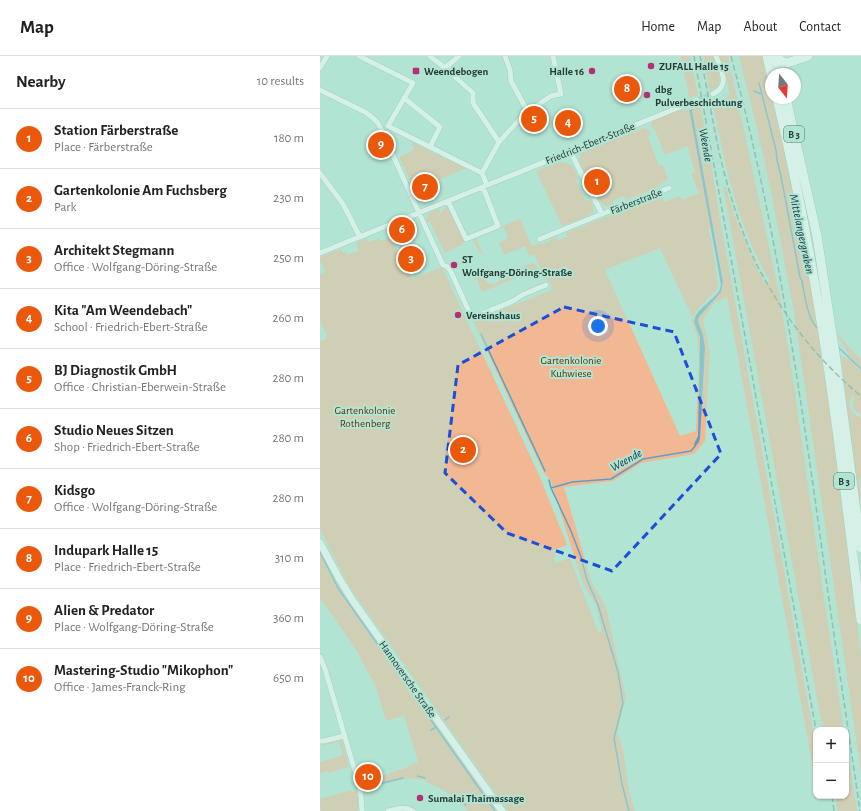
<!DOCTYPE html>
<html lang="en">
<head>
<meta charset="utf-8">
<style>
  body { margin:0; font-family:"Alegreya Sans",sans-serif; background:#f6f6f6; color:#222 }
  .controls { position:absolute; right:12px; bottom:12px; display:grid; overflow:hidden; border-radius:8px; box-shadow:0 1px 3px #0004 }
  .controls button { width:36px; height:36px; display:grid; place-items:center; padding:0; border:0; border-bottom:1px solid #e0e0e0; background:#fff; color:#222; font:20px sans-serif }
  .compass { position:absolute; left:445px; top:12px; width:36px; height:36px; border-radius:50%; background:#fff; box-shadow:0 1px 3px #0004; rotate:163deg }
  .you { position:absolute; left:278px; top:270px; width:14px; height:14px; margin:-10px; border:3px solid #fff; border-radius:50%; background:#1a73e8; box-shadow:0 0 0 6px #1a73e833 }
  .badge { display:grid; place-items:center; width:26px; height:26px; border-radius:50%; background:#ea580c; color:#fff; font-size:13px; font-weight:700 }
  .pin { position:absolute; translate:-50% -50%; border:2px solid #fff; box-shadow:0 1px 4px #0006 }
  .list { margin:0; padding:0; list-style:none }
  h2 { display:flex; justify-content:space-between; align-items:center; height:52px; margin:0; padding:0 16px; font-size:17px }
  h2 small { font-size:13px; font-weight:400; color:#767676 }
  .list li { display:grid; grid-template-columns:26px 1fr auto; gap:12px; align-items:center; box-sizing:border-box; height:60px; padding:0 16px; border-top:1px solid #e0e0e0 }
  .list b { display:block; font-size:15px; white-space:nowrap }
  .list p { margin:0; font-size:13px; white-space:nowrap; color:#767676 }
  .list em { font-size:13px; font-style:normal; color:#767676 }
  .map { position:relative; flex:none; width:541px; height:755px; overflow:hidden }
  header { display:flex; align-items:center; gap:24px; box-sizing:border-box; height:56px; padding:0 20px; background:#fff; border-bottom:1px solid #e0e0e0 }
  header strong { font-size:19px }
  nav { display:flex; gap:22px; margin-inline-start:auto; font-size:14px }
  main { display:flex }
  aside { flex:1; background:#fff }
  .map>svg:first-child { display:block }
  .green { fill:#f2b793; fill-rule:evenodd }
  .water { fill:#5ca1c4 }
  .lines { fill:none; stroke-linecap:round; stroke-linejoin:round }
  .stream { stroke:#5ca1c4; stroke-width:1.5 }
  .street-tunnel { stroke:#96c2b3; stroke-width:5; stroke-dasharray:5 2.5; stroke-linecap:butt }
  .street-casing { stroke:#89baaa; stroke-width:6 }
  .secondary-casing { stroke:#89baaa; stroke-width:8 }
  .highway-casing { stroke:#89baaa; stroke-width:10 }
  .street { stroke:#fff; stroke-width:5 }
  .secondary { stroke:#fff; stroke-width:7 }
  .highway { stroke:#fff; stroke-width:9 }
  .rail { stroke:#6f9487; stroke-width:1.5; stroke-dasharray:6 3; stroke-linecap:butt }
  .marked { fill:none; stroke:#1d4ed8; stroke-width:3; stroke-dasharray:8 5; stroke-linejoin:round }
  .poi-dot { fill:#b32f76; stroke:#b2e4d3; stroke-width:1.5 }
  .labels { text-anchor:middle; stroke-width:4; stroke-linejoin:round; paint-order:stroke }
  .shield { fill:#b2e4d3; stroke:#516e64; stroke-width:1 }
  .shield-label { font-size:10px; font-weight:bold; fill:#273c35 }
  .poi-label { font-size:11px; font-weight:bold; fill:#273c35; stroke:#b2e4d3; text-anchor:start }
  .street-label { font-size:11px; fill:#273c35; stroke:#b2e4d3 }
  .park-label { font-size:11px; fill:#663003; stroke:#b2e4d3 }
  .water-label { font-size:12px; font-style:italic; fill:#153545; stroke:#b2e4d3 }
</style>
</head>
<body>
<header>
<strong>Map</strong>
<nav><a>Home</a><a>Map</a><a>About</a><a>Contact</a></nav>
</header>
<main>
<aside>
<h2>Nearby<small>10 results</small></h2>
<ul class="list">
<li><span class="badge">1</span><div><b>Station Färberstraße</b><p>Place · Färberstraße</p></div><em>180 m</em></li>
<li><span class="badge">2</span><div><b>Gartenkolonie Am Fuchsberg</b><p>Park</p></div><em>230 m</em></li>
<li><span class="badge">3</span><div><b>Architekt Stegmann</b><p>Office · Wolfgang-Döring-Straße</p></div><em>250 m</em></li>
<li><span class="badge">4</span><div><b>Kita &quot;Am Weendebach&quot;</b><p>School · Friedrich-Ebert-Straße</p></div><em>260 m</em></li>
<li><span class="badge">5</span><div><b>BJ Diagnostik GmbH</b><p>Office · Christian-Eberwein-Straße</p></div><em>280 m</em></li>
<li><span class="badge">6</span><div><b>Studio Neues Sitzen</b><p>Shop · Friedrich-Ebert-Straße</p></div><em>280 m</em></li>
<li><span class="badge">7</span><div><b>Kidsgo</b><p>Office · Wolfgang-Döring-Straße</p></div><em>280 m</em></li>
<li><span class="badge">8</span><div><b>Indupark Halle 15</b><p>Place · Friedrich-Ebert-Straße</p></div><em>310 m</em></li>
<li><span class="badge">9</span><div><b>Alien &amp; Predator</b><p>Place · Wolfgang-Döring-Straße</p></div><em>360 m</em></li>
<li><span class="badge">10</span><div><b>Mastering-Studio &quot;Mikophon&quot;</b><p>Office · James-Franck-Ring</p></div><em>650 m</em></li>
</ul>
</aside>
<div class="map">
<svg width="541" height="755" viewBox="0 0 541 755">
  <rect width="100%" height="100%" fill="#b2e4d3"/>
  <path class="green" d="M361 0H370L378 39 369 42Z
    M383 0H393L400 17 399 18C401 26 398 32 390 36Z
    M398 0H408L411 14 459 237 470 302 503 535 524 674H503C469 493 437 312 403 131H406C415 165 430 197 445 228L450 225C417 169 404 106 392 43L397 41 401 45 402 48 404 49 406 42 410 38 406 21Z
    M419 0H443L451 33V42H453L477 153 496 255 504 310 541 598V717L474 256 451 136 437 72Z
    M380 47 396 136 398 152 496 691V729L407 241 395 246 383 263 390 296 385 385 374 398 321 407 293 425 244 431 271 525 286 551 306 642 297 677 303 692 309 736 315 755H188L33 536 25 523 0 473V285L6 283V281L7 280 0 265V219L5 216 0 204V201L21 193 23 196 26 195 27 199 39 194 36 187 47 182 49 186 60 182 61 185 70 182 67 174H68L78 196H79L92 223 122 211 220 421 247 489 234 494 236 501 233 502 235 507 250 502 278 576 282 575 276 549 263 528 230 423 224 417 153 265 232 234 229 225 227 226 214 198 209 200 205 190 184 199 179 187 188 182 184 171 156 182 163 198 162 199 161 196H159L152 182 200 163 212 190 221 187 222 188 230 185V183L236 181 238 184 247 181 246 177 340 139 344 146 360 140 362 144 379 137 371 118 375 116C372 108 370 99 367 90L345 99 334 72H332L331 70 333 64 359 54H369L374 53V51ZM394 171 403 226C403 231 402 235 399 238L397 237 371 264 377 280 379 304 376 375 360 380 285 214 340 192 372 261 387 243 397 234 398 227 391 181 388 172Z
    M323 72 329 74 331 78 328 81 339 110 343 108 348 123 336 132 306 144 304 140 293 145 294 149C288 151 284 151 280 145L269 124 272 122 269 115 265 117C260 109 258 107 261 97Z
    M93 86 117 99 118 97 123 100 122 102 126 104 127 102 147 112 109 128 110 130 101 134 97 139 79 101 94 94 92 89Z
    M238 106C251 105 254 112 259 122L256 125 266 145 270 143C272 147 275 152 273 156 270 160 248 168 242 170L216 115Z
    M129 149 145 183 142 189 125 197 110 166 108 167 106 164 109 157 119 153 120 157 123 156 122 154 125 153V151Z
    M212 207 216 209 218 213 162 236 153 214 165 210 168 211V212C164 216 163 223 168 227L175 228 179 226 181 219 209 208Z
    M517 277 541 304V312L527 297 525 291 519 283Z
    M521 299 530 304 541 315V359C533 354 530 352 535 342L533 340H532C526 352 531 356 541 362V421H540L541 464 525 339Z
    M0 494 16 526 31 550 177 755H148L139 746 123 734 103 724 88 722 46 732 45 728 62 723V720L88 711 90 709 98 706 84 660 66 665 56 631 44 609 37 595 0 542Z
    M19 683 22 684 29 711 8 717 7 715 3 717H0V706L23 699 19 686 2 690V688Z
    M526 684 537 755H518L515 740H526Z
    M31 734 32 736 36 734 38 742V755H2L0 753V743Z"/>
  <path class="water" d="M374 53 372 55 403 226 401 236 379 261 378 265 383 279 385 292 380 382 379 386 375 391 374 388 378 380 380 281C378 276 373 268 375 262 376 255 392 244 397 238 399 236 400 232 401 229L370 57 369 54Z"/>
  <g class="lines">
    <path class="stream" d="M439 27 456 94 457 104 461 120 480 221 482 225C485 240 487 262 498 273
      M434 35 441 38
      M161 278 225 415
      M517 290 541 313
      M229 424 231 432
      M0 496 18 532 25 542 175 755
      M125 664 129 661
      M111 674 116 671
      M98 720 105 722
      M47 731 83 722
      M133 738 146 749
      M309 755 302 728 294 682 303 647 298 616 278 549 267 524 261 501 251 475 231 432 252 426 291 423 323 403 371 395 375 390"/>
    <path class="street-tunnel" d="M377 44 393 38"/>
    <defs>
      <path id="street" d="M39 0 93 27 68 70
        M110 0 125 12 153 37V47L179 86
        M185 0 190 14 191 25 208 56
        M0 12 7 0
        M125 12 139 0
        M0 34 45 56 53 62 58 67 62 75 99 157 123 209 128 211 131 216 152 262 193 245 202 239 226 229
        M393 38C411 30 401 14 396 0
        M84 42 120 71 110 91
        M68 70 162 117 167 129
        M250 95 282 158 349 132
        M0 117 23 148 40 181
        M162 117 179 86 200 63 213 52 231 40 241 38 233 0
        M128 145 146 183 178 170 163 131
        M220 183 282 158
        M0 197 377 44
        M0 601 5 613 39 729 41 740 42 755
        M0 685H4L24 680
        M68 755C77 753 85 750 93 755"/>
      <path id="secondary" d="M0 487 20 524 33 545 182 755"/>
      <path id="highway" d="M447 0 451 18
        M456 0 461 18
        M456 1 463 6 467 7 488 0
        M457 42C474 114 488 186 500 259 517 360 528 462 541 564
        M466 42 497 180 515 298 541 492"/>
    </defs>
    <use href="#street" class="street-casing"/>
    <use href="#secondary" class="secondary-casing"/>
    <use href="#highway" class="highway-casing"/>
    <use href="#street" class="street"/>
    <use href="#secondary" class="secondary"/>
    <use href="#highway" class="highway"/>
    <path class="rail" d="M374 0 412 208 496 674
      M380 0C389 38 394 78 404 116 412 146 422 177 435 205 461 257 496 303 541 340
      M411 0C457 171 482 347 506 523 517 600 529 678 540 755
      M512 740 514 755"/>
  </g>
  <path d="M0 0H541V755H0ZM244 251 354 276 401 398 292 515 187 477 125 417 138 309Z" fill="#b2e4d3" fill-opacity=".55" fill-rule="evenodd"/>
  <path class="marked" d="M244 251 354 276 401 398 292 515 187 477 125 417 138 309Z"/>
  <g class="poi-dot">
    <circle cx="331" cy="10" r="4"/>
    <rect x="92" y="11" width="8" height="8" rx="2"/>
    <circle cx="272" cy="15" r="4"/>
    <circle cx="327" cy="39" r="4"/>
    <circle cx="134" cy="209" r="4"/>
    <circle cx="138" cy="259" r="4"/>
    <circle cx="100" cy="742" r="4"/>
  </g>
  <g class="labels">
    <g class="shield">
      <rect x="464" y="70" width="20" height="16" rx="3"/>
      <rect x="514" y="417" width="20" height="16" rx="3"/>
    </g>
    <g class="shield-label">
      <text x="474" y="82">B 3</text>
      <text x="524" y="429">B 3</text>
    </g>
    <g class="poi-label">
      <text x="339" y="14">ZUFALL Halle 15</text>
      <text x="104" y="19">Weendebogen</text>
      <text x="264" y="19" text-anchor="end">Halle 16</text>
      <text x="335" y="37">dbg<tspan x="335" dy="13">Pulverbeschichtung</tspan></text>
      <text x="142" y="207">ST<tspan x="142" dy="13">Wolfgang-Döring-Straße</tspan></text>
      <text x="146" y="263">Vereinshaus</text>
      <text x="108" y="746">Sumalai Thaimassage</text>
    </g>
    <g class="street-label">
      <text transform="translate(270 87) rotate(-22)" y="4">Friedrich-Ebert-Straße</text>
      <text transform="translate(316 145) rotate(-21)" y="4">Färberstraße</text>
      <text transform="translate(88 623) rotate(55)" y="4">Hannoversche Straße</text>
    </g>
    <g class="park-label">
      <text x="251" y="308">Gartenkolonie<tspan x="251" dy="13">Kuhwiese</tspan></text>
      <text x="45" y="358">Gartenkolonie<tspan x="45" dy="13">Rothenberg</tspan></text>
    </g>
    <g class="water-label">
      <text transform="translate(386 89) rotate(80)" y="4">Weende</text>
      <text transform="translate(482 178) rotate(78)" y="4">Mittelangergraben</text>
      <text transform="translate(306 404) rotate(-29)" y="4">Weende</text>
    </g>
  </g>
</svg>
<div class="controls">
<button>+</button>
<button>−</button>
</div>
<svg class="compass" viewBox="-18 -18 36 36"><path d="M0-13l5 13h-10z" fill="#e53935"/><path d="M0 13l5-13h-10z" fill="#767676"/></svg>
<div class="you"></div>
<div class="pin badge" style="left:277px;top:126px">1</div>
<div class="pin badge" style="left:143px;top:394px">2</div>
<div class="pin badge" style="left:91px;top:203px">3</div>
<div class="pin badge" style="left:248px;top:67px">4</div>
<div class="pin badge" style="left:214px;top:63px">5</div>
<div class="pin badge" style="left:82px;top:174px">6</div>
<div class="pin badge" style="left:105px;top:131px">7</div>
<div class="pin badge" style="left:307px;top:33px">8</div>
<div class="pin badge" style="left:61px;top:89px">9</div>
<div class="pin badge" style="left:48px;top:721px">10</div>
</div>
</main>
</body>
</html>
